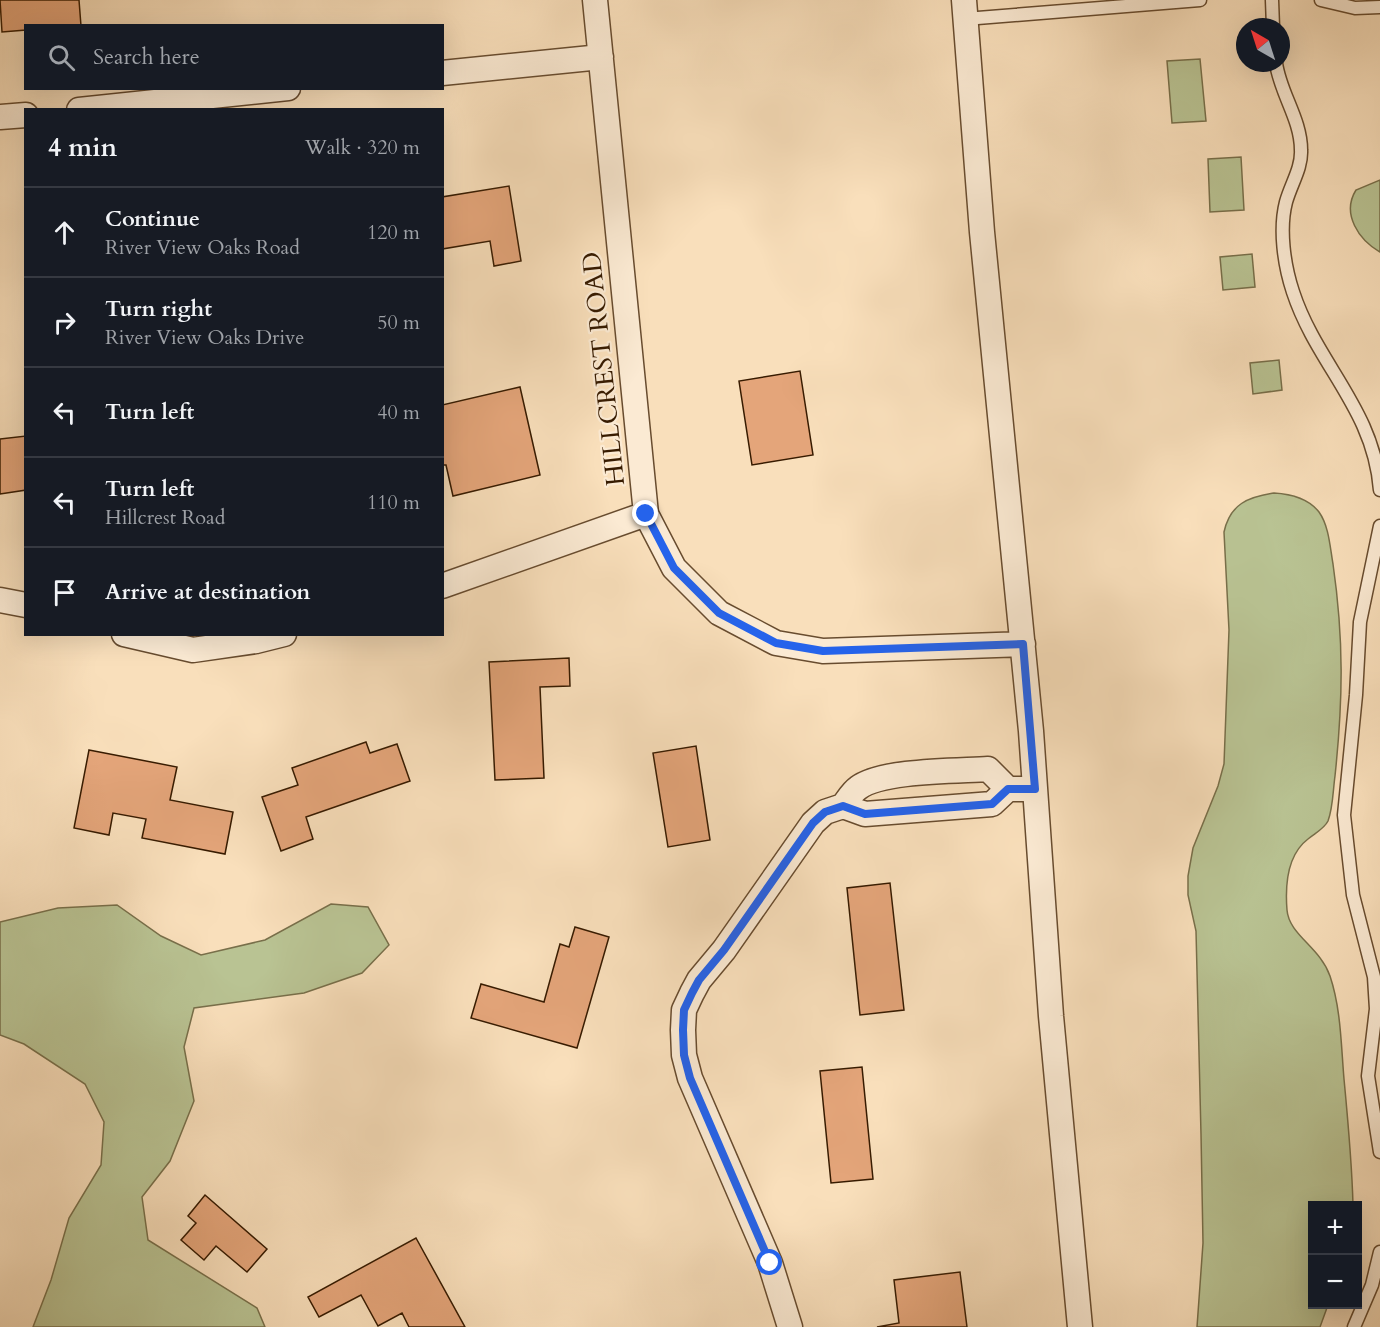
<!DOCTYPE html>
<html lang="en">
<head>
<meta charset="utf-8">
<style>
  body { margin:0; font-family:Cardo,serif; background:#242831; color:#f1f3f6 }
  .controls { position:absolute; right:18px; bottom:18px; display:grid; overflow:hidden; border-radius:0px; box-shadow:0 6px 24px #0002 }
  .controls button { width:54px; height:54px; display:grid; place-items:center; padding:0; border:0; border-bottom:2px solid #363941; background:#171b24; color:#f1f3f6; font:30px sans-serif }
  .compass { position:absolute; left:1236px; top:18px; width:54px; height:54px; border-radius:50%; background:#171b24; box-shadow:0 6px 24px #0002; rotate:321deg }
  .stop { position:absolute; width:18px; height:18px; margin:-14px; border:4px solid #2563eb; border-radius:50%; background:#fff }
  .stop.end { background:#2563eb; border-color:#fff; box-shadow:0 2px 6px #0008 }
  .list { margin:0; padding:0; list-style:none }
  h2 { display:flex; justify-content:space-between; align-items:center; height:78px; margin:0; padding:0 24px; font-size:26px }
  h2 small { font-size:20px; font-weight:400; color:#9ea1a6 }
  .list li { display:grid; grid-template-columns:39px 1fr auto; gap:18px; align-items:center; box-sizing:border-box; height:90px; padding:0 24px; border-top:2px solid #363941 }
  .list b { display:block; font-size:22px; white-space:nowrap }
  .list p { margin:0; font-size:20px; white-space:nowrap; color:#9ea1a6 }
  .list em { font-size:20px; font-style:normal; color:#9ea1a6 }
  .icon { flex:none; width:33px; height:33px; fill:none; stroke:currentColor; stroke-width:2; stroke-linecap:round; stroke-linejoin:round }
  .map { position:relative; flex:none; width:1380px; height:1327px; overflow:hidden }
  .search { position:absolute; background:#171b24; box-shadow:0 6px 24px #0002; left:24px; top:24px; width:420px; height:66px; display:flex; align-items:center; gap:15px; box-sizing:border-box; padding:0 21px; border-radius:0px; color:#9ea1a6; font-size:22px }
  .panel { position:absolute; background:#171b24; box-shadow:0 6px 24px #0002; left:24px; top:108px; width:420px; height:528px; border-radius:0px }
  .map>svg:first-child { display:block }
  .green { fill:#b9c393; stroke:#786f4a; stroke-width:1.5 }
  .building { fill:#e4a57a; stroke:#371b00; stroke-width:1.5 }
  .lines { fill:none; stroke-linecap:round; stroke-linejoin:round }
  .lane-casing { stroke:#684c2f; stroke-width:15 }
  .street-casing { stroke:#684c2f; stroke-width:27 }
  .lane { stroke:#fbead3; stroke-width:12 }
  .street { stroke:#fbead3; stroke-width:24 }
  .route { stroke:#2563eb; stroke-width:8 }
  .labels { text-anchor:middle; stroke-width:4.5; stroke-linejoin:round; paint-order:stroke }
  .street-label { font-size:26px; fill:#371b00; stroke:#fbead3 }
</style>
</head>
<body>
<div class="map">
<svg width="1380" height="1327" viewBox="0 0 1380 1327">
  <rect width="100%" height="100%" fill="#f9dfbb"/>
  <filter id="stains"><feTurbulence type="fractalNoise" baseFrequency=".00333" numOctaves="4"/><feColorMatrix values="0 0 0 0 .2 0 0 0 0 .09 0 0 0 0 .02 0 0 0 .5 -.17"/></filter>
  <radialGradient id="worn" r=".72"><stop offset=".6" stop-color="#630" stop-opacity="0"/><stop offset="1" stop-color="#630" stop-opacity=".3"/></radialGradient>
  <path class="green" d="M1200 59 1206 121 1172 123 1167 61Z
    M1241 157 1244 210 1210 212 1208 159Z
    M1380 180V252C1359 240 1341 214 1356 190Z
    M1252 254 1255 287 1223 290 1220 257Z
    M1279 360 1282 390 1253 394 1250 363Z
    M1274 493C1291 494 1308 498 1319 512 1329 526 1330 547 1333 564 1344 640 1343 700 1335 776 1333 790 1333 808 1328 821 1324 829 1315 833 1308 839 1287 855 1285 885 1287 910 1289 935 1320 947 1330 976 1341 1009 1341 1044 1344 1079 1348 1121 1352 1163 1353 1205L1312 1206V1304L1328 1305 1320 1327H1197L1203 1243 1201 1134 1196 931 1188 895V876L1193 848 1218 786 1224 764 1229 630 1224 532C1230 504 1248 497 1274 493Z
    M331 904 368 907 389 945 362 973 304 993 194 1008 184 1047 194 1101 170 1161 142 1197 148 1240 257 1308 265 1327H33L51 1280 69 1218 101 1165 104 1122 85 1084 24 1044 0 1035V922L58 908 117 905 161 936 201 955 265 940Z"/>
  <path class="building" d="M0 0H79L81 26H26V30L2 32Z
    M509 186 521 261 494 266 490 241 442 249V197Z
    M800 371 813 455 752 465 739 381Z
    M520 387 540 475 453 496 446 465H442V405Z
    M26 436V490L0 494V439Z
    M569 658 570 686 540 687 544 778 495 780 489 662Z
    M366 742 370 753 397 744 410 781 306 817 313 839 281 851 262 797 298 785 292 768Z
    M696 746 710 840 668 847 653 753Z
    M89 750 177 767 170 800 233 812 225 854 142 838 146 819 113 813 109 835 74 828Z
    M890 883 904 1010 860 1015 847 888Z
    M575 927 609 937 577 1048 471 1018 481 984 544 1002 560 944 569 947Z
    M862 1067 873 1179 831 1183 820 1071Z
    M205 1195 267 1249 247 1272 216 1246 204 1260 181 1240 196 1223 188 1216Z
    M416 1238 465 1327H409L402 1313 378 1326 361 1295 319 1317 308 1297Z
    M960 1272 967 1327H877L899 1323 894 1280Z"/>
  <g class="lines">
    <defs>
      <path id="lane" d="M1272 0 1273 27
        M1321 0 1355 8 1380 7
        M965 19 1200 0
        M1276 63C1280 93 1301 119 1301 150 1302 168 1291 184 1286 202 1279 229 1284 265 1293 292 1317 365 1374 409 1380 490
        M1380 526 1360 622 1356 695 1344 815 1353 895 1374 977 1376 1009 1368 1076 1380 1152
        M1354 1327 1372 1285 1380 1252"/>
      <path id="street" d="M595 0 646 514 674 568 719 613 776 643 823 651 1023 644
        M964 0 982 232 1031 731 1051 1016 1080 1327
        M442 73 601 57
        M79 110 288 88
        M0 117 26 115
        M442 586 646 514
        M0 600 26 605
        M124 634 193 650 256 641 284 634
        M1008 789 988 769C958 771 881 770 858 788 852 792 847 801 843 806L865 814 992 804 1008 789H1035
        M790 1327 770 1263 690 1078 684 1055 683 1030 684 1010 692 993 699 980 724 950 813 823 825 812 843 806"/>
    </defs>
    <use href="#lane" class="lane-casing"/>
    <use href="#street" class="street-casing"/>
    <use href="#lane" class="lane"/>
    <use href="#street" class="street"/>
  </g>
  <g class="lines">
    <path class="route" d="M646 514 674 568 719 613 776 643 823 651 1023 644 1035 789H1008L992 804 865 814 843 806 825 812 813 823 724 950 699 980 692 993 684 1010 683 1030 684 1055 690 1078 770 1263"/>
  </g>
  <g class="labels">
    <g class="street-label">
      <text transform="translate(603 369) rotate(-96)" y="9">HILLCREST ROAD</text>
    </g>
  </g>
  <rect width="100%" height="100%" filter="url(#stains)"/>
  <rect width="100%" height="100%" fill="url(#worn)"/>
</svg>
<div class="controls">
<button>+</button>
<button>−</button>
</div>
<svg class="compass" viewBox="-18 -18 36 36"><path d="M0-13l5 13h-10z" fill="#e53935"/><path d="M0 13l5-13h-10z" fill="#9ea1a6"/></svg>
<div class="stop" style="left:770px;top:1263px"></div>
<div class="stop end" style="left:646px;top:514px"></div>
<div class="search"><svg class="icon" aria-label="search" viewBox="0 0 24 24"><circle cx="10" cy="10" r="6"/><path d="M15 15l6 6"/></svg>Search here</div>
<section class="panel">
<h2>4 min<small>Walk · 320 m</small></h2>
<ul class="list">
<li><svg class="icon" aria-label="ahead" viewBox="0 0 24 24"><path d="M12 20V5M6 11l6-6 6 6"/></svg><div><b>Continue</b><p>River View Oaks Road</p></div><em>120 m</em></li>
<li><svg class="icon" aria-label="right" viewBox="0 0 24 24"><path d="M7 20v-9h11M14 6l5 5-5 5"/></svg><div><b>Turn right</b><p>River View Oaks Drive</p></div><em>50 m</em></li>
<li><svg class="icon" aria-label="left" viewBox="0 0 24 24"><path d="M17 20v-9H6M10 6l-5 5 5 5"/></svg><div><b>Turn left</b></div><em>40 m</em></li>
<li><svg class="icon" aria-label="left" viewBox="0 0 24 24"><path d="M17 20v-9H6M10 6l-5 5 5 5"/></svg><div><b>Turn left</b><p>Hillcrest Road</p></div><em>110 m</em></li>
<li><svg class="icon" aria-label="arrive" viewBox="0 0 24 24"><path d="M6 21V4h12l-3 4 3 4H6"/></svg><div><b>Arrive at destination</b></div></li>
</ul>
</section>
</div>
</body>
</html>
